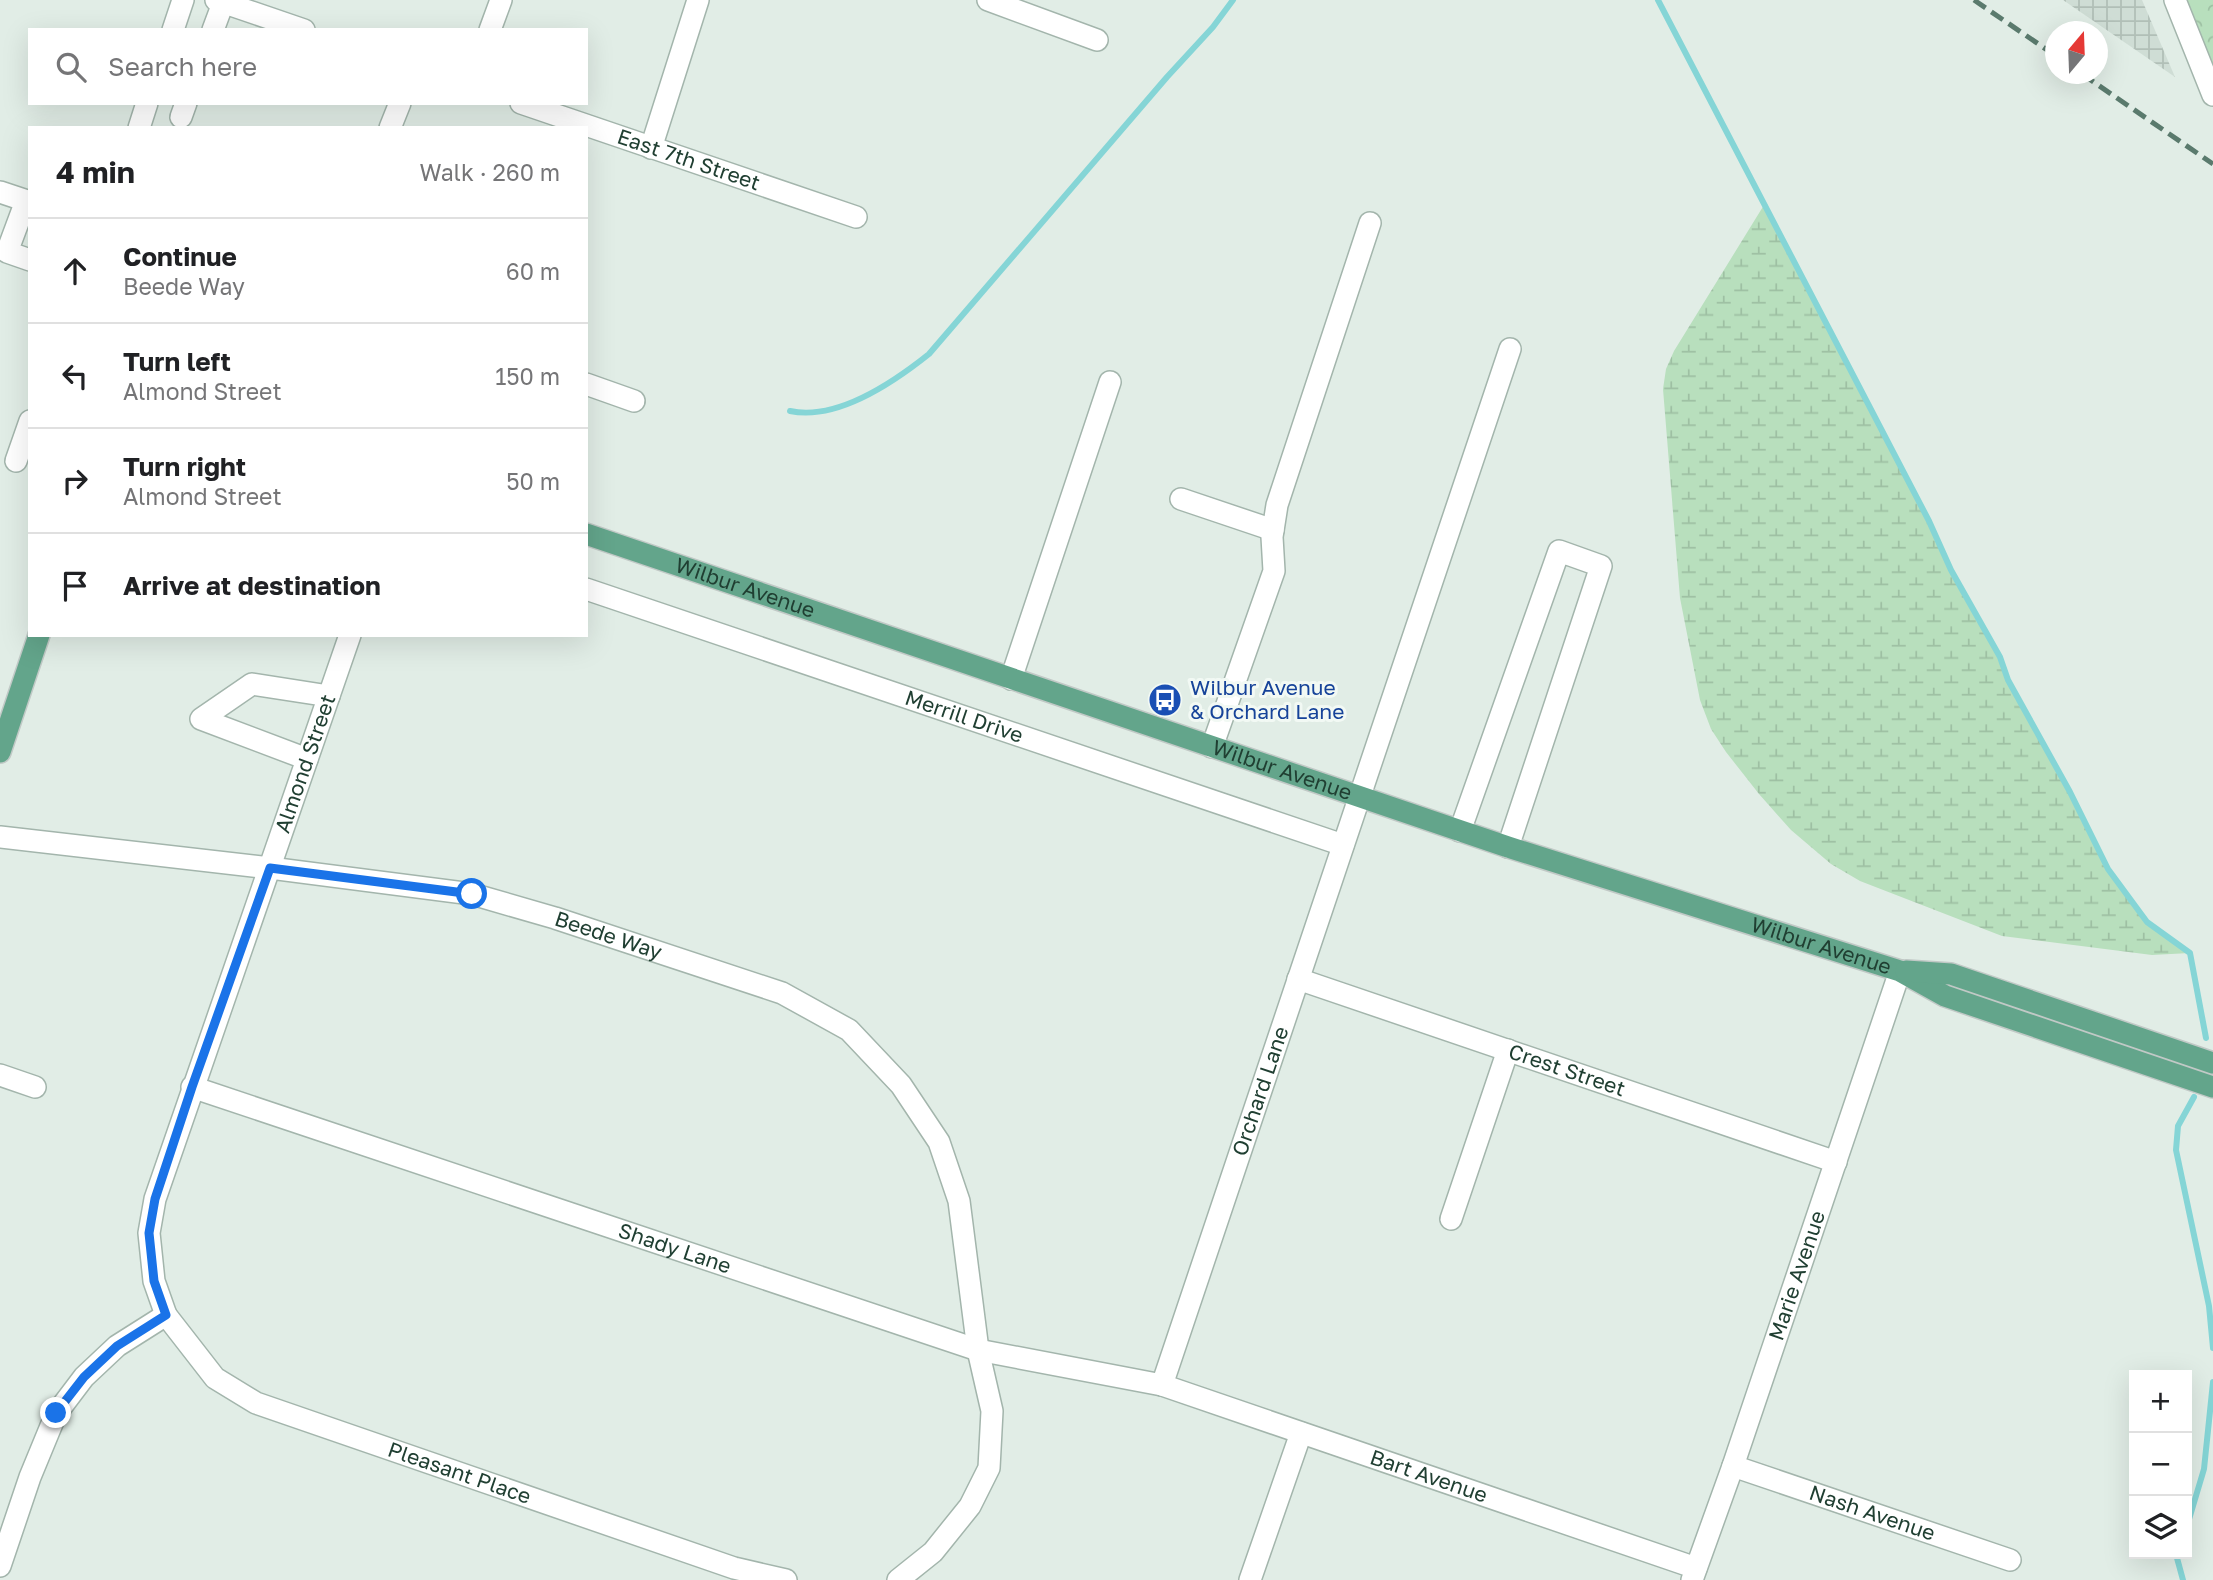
<!DOCTYPE html>
<html lang="en">
<head>
<meta charset="utf-8">
<style>
  body { margin:0; font-family:"Golos Text",sans-serif; background:#f2f2f2; color:#202124 }
  .controls { position:absolute; right:21px; bottom:21px; display:grid; overflow:hidden; border-radius:0px; box-shadow:0 7px 28px #0002 }
  .controls button { width:63px; height:63px; display:grid; place-items:center; padding:0; border:0; border-bottom:2px solid #e0e0e0; background:#fff; color:#202124; font:35px sans-serif }
  .compass { position:absolute; left:2045px; top:21px; width:63px; height:63px; border-radius:50%; background:#fff; box-shadow:0 7px 28px #0002; rotate:19deg }
  .stop { position:absolute; width:21px; height:21px; margin:-16px; border:5px solid #1a73e8; border-radius:50%; background:#fff }
  .stop.end { background:#1a73e8; border-color:#fff; box-shadow:0 2px 7px #0008 }
  .list { margin:0; padding:0; list-style:none }
  h2 { display:flex; justify-content:space-between; align-items:center; height:91px; margin:0; padding:0 28px; font-size:30px }
  h2 small { font-size:23px; font-weight:400; color:#757577 }
  .list li { display:grid; grid-template-columns:46px 1fr auto; gap:21px; align-items:center; box-sizing:border-box; height:105px; padding:0 28px; border-top:2px solid #e0e0e0 }
  .list b { display:block; font-size:26px; white-space:nowrap }
  .list p { margin:0; font-size:23px; white-space:nowrap; color:#757577 }
  .list em { font-size:23px; font-style:normal; color:#757577 }
  .icon { flex:none; width:38px; height:38px; fill:none; stroke:currentColor; stroke-width:2; stroke-linecap:round; stroke-linejoin:round }
  .map { position:relative; flex:none; width:2213px; height:1580px; overflow:hidden }
  .search { position:absolute; background:#fff; box-shadow:0 7px 28px #0002; left:28px; top:28px; width:560px; height:77px; display:flex; align-items:center; gap:18px; box-sizing:border-box; padding:0 24px; border-radius:0px; color:#757577; font-size:26px }
  .panel { position:absolute; background:#fff; box-shadow:0 7px 28px #0002; left:28px; top:126px; width:560px; height:511px; border-radius:0px }
  .map>svg:first-child { display:block }
  .industrial { fill:url(#industrial-grid) }
  .forest { fill:url(#forest-crowns) }
  .wetland { fill:url(#wetland-marsh) }
  .lines { fill:none; stroke-linecap:round; stroke-linejoin:round }
  .stream { stroke:#85d5d6; stroke-width:6 }
  .minor-casing { stroke:#a3b5ac; stroke-width:24 }
  .major-casing { stroke:#c1c9c6; stroke-width:24 }
  .minor { stroke:#fff; stroke-width:21 }
  .major { stroke:#63a58b; stroke-width:21 }
  .rail { stroke:#5a7a6d; stroke-width:5; stroke-dasharray:14 7; stroke-linecap:butt }
  .route { stroke:#1a73e8; stroke-width:9 }
  .labels { text-anchor:middle; stroke-width:6; stroke-linejoin:round; paint-order:stroke }
  .street-label { font-size:21px; fill:#203f32; stroke:#f2f9f4 }
  .transit-label { font-size:21px; fill:#164399; stroke:#f2f9f4; text-anchor:start }
</style>
</head>
<body>
<div class="map">
<svg width="2213" height="1580" viewBox="0 0 2213 1580">
  <defs>
    <pattern id="industrial-grid" width="8" height="8" patternUnits="userSpaceOnUse" patternTransform="scale(1.75)"><rect width="8" height="8" fill="#cfddd5"/><path d="M0 4h8M4 0v8" fill="none" stroke="#b1bfb7"/></pattern>
    <pattern id="forest-crowns" width="20" height="18" patternUnits="userSpaceOnUse" patternTransform="scale(1.75)"><rect width="20" height="18" fill="#b8dfbd"/><path d="M2 6a3 3 0 1 1 6 0M12 15a3 3 0 1 1 6 0" fill="none" stroke="#9ec0a3"/></pattern>
    <pattern id="wetland-marsh" width="20" height="14" patternUnits="userSpaceOnUse" patternTransform="scale(1.75)"><rect width="20" height="14" fill="#b8dfbd"/><path d="M1 5h8M5 5V1M11 12h8M15 12V8" fill="none" stroke="#9ec0a3"/></pattern>
  </defs>
  <rect width="100%" height="100%" fill="#e1ede6"/>
  <path class="industrial" d="M2063 0H2142L2175 77Z"/>
  <path class="forest" d="M2175 0H2213V95Z"/>
  <path class="wetland" d="M1764 205 1929 521 1951 570 2000 657 2008 680 2070 792 2108 869 2147 922 2190 953 2152 955 2002 936 1860 881 1831 864 1791 830 1759 794 1726 752 1711 729 1700 700 1680 598 1663 389 1666 369 1674 351Z"/>
  <g class="lines">
    <path class="stream" d="M1658 0 1929 521 1951 570 2000 657 2008 680 2070 792 2108 869 2147 922 2190 953 2206 1038
      M790 411C837 421 894 382 929 354L1167 77 1213 27 1233 0
      M2194 1097 2178 1126 2176 1150 2209 1306 2213 1348
      M2187 1526 2204 1469 2213 1382
      M2179 1554 2177 1558 2183 1580"/>
    <defs>
      <g id="minor">
        <path d="M216 0 304 30"/>
        <path d="M988 0 1097 40"/>
        <path d="M2175 0 2213 95"/>
        <path d="M173 30 183 0"/>
        <path d="M213 30 223 3"/>
        <path d="M490 30 501 0"/>
        <path id="s1" d="M521 103 856 217"/>
        <path d="M181 117 186 103"/>
        <path d="M139 128 147 103"/>
        <path d="M390 128 400 103"/>
        <path d="M651 148 698 0"/>
        <path d="M0 192 30 202"/>
        <path d="M26 201 7 252 30 260"/>
        <path d="M586 384 634 401"/>
        <path d="M16 461 30 421"/>
        <path d="M1181 499 1273 530"/>
        <path id="s2" d="M586 589 1343 845"/>
        <path d="M1011 679 1110 382"/>
        <path d="M1212 747 1274 571 1272 537 1277 505 1370 223"/>
        <path d="M307 759 201 719 252 684 329 696"/>
        <path d="M1460 831 1559 551 1601 566 1508 847"/>
        <path id="s3" d="M0 837 270 868 472 894 555 918 782 993 849 1030 901 1085 939 1142 959 1201 978 1350 992 1411 989 1468 970 1506 933 1552 898 1580"/>
        <path id="s4" d="M1298 979 1836 1162"/>
        <path d="M0 1075 35 1087"/>
        <path id="s5" d="M192 1087 978 1350 1162 1385 1696 1568"/>
        <path d="M1451 1219 1508 1050"/>
        <path id="s6" d="M166 1315 215 1378 256 1403 734 1568 786 1580"/>
        <path id="s7" d="M1162 1385 1510 349"/>
        <path id="s8" d="M1733 1466 2010 1560"/>
        <path id="s9" d="M0 1566 30 1477 56 1414 84 1377 117 1346 166 1315 154 1281 149 1233 155 1199 350 635"/>
        <path d="M1250 1580 1301 1433"/>
        <path id="s10" d="M1692 1580 1733 1466 1900 971"/>
      </g>
      <g id="major">
        <path id="s11" d="M586 534 1508 847 1900 971 1945 996 2213 1087"/>
        <path d="M0 752 39 635"/>
        <path d="M1906 971 1951 974 2213 1063"/>
      </g>
    </defs>
    <use href="#minor" class="minor-casing"/>
    <use href="#major" class="major-casing"/>
    <use href="#minor" class="minor"/>
    <use href="#major" class="major"/>
    <path class="rail" d="M1974 0 2056 56
      M2082 74 2213 164"/>
  </g>
  <g class="lines">
    <path class="route" d="M56 1413 84 1377 117 1346 166 1315 154 1281 149 1233 155 1199 192 1087 270 868 472 894"/>
  </g>
  <defs>
    <symbol id="bus-disc" viewBox="-11 -11 22 22"><circle r="9.5" fill="#1a4fb4" stroke="#f2f9f4"/><path d="M-5-6H5V4H4V6H2V4H-2V6H-4V4H-5ZM-3.5-4V0h7V-4ZM-3.5 1.2v1.5H-2V1.2ZM2 1.2v1.5H3.5V1.2Z" fill="#fff"/></symbol>
  </defs>
  <g fill-rule="evenodd">
    <use href="#bus-disc" x="1146" y="681" width="38" height="38"/>
  </g>
  <g class="labels">
    <g class="street-label">
      <text dy="7" stroke="none"><textPath href="#s1" startOffset="177">East 7th Street</textPath></text>
      <text dy="7" stroke="none"><textPath href="#s11" startOffset="168">Wilbur Avenue</textPath></text>
      <text dy="7" stroke="none"><textPath href="#s2" startOffset="399">Merrill Drive</textPath></text>
      <text dy="7" stroke="none"><textPath href="#s9" startOffset="891">Almond Street</textPath></text>
      <text dy="7" stroke="none"><textPath href="#s11" startOffset="735">Wilbur Avenue</textPath></text>
      <text dy="7" stroke="none"><textPath href="#s3" startOffset="618">Beede Way</textPath></text>
      <text dy="7" stroke="none"><textPath href="#s11" startOffset="1302">Wilbur Avenue</textPath></text>
      <text dy="7" stroke="none"><textPath href="#s4" startOffset="284">Crest Street</textPath></text>
      <text dy="7" stroke="none"><textPath href="#s7" startOffset="310">Orchard Lane</textPath></text>
      <text dy="7" stroke="none"><textPath href="#s5" startOffset="509">Shady Lane</textPath></text>
      <text dy="7" stroke="none"><textPath href="#s10" startOffset="322">Marie Avenue</textPath></text>
      <text dy="7" stroke="none"><textPath href="#s6" startOffset="343">Pleasant Place</textPath></text>
      <text dy="7" stroke="none"><textPath href="#s5" startOffset="1298">Bart Avenue</textPath></text>
      <text dy="7" stroke="none"><textPath href="#s8" startOffset="147">Nash Avenue</textPath></text>
    </g>
    <g class="transit-label">
      <text x="1190" y="695">Wilbur Avenue<tspan x="1190" dy="24">&amp; Orchard Lane</tspan></text>
    </g>
  </g>
</svg>
<div class="controls">
<button>+</button>
<button>−</button>
<button><svg class="icon" aria-label="layers" viewBox="0 0 24 24"><path d="M12 4l9 5-9 5-9-5zM3 14l9 5 9-5"/></svg></button>
</div>
<svg class="compass" viewBox="-18 -18 36 36"><path d="M0-13l5 13h-10z" fill="#e53935"/><path d="M0 13l5-13h-10z" fill="#757577"/></svg>
<div class="stop" style="left:472px;top:894px"></div>
<div class="stop end" style="left:56px;top:1413px"></div>
<div class="search"><svg class="icon" aria-label="search" viewBox="0 0 24 24"><circle cx="10" cy="10" r="6"/><path d="M15 15l6 6"/></svg>Search here</div>
<section class="panel">
<h2>4 min<small>Walk · 260 m</small></h2>
<ul class="list">
<li><svg class="icon" aria-label="ahead" viewBox="0 0 24 24"><path d="M12 20V5M6 11l6-6 6 6"/></svg><div><b>Continue</b><p>Beede Way</p></div><em>60 m</em></li>
<li><svg class="icon" aria-label="left" viewBox="0 0 24 24"><path d="M17 20v-9H6M10 6l-5 5 5 5"/></svg><div><b>Turn left</b><p>Almond Street</p></div><em>150 m</em></li>
<li><svg class="icon" aria-label="right" viewBox="0 0 24 24"><path d="M7 20v-9h11M14 6l5 5-5 5"/></svg><div><b>Turn right</b><p>Almond Street</p></div><em>50 m</em></li>
<li><svg class="icon" aria-label="arrive" viewBox="0 0 24 24"><path d="M6 21V4h12l-3 4 3 4H6"/></svg><div><b>Arrive at destination</b></div></li>
</ul>
</section>
</div>
</body>
</html>
